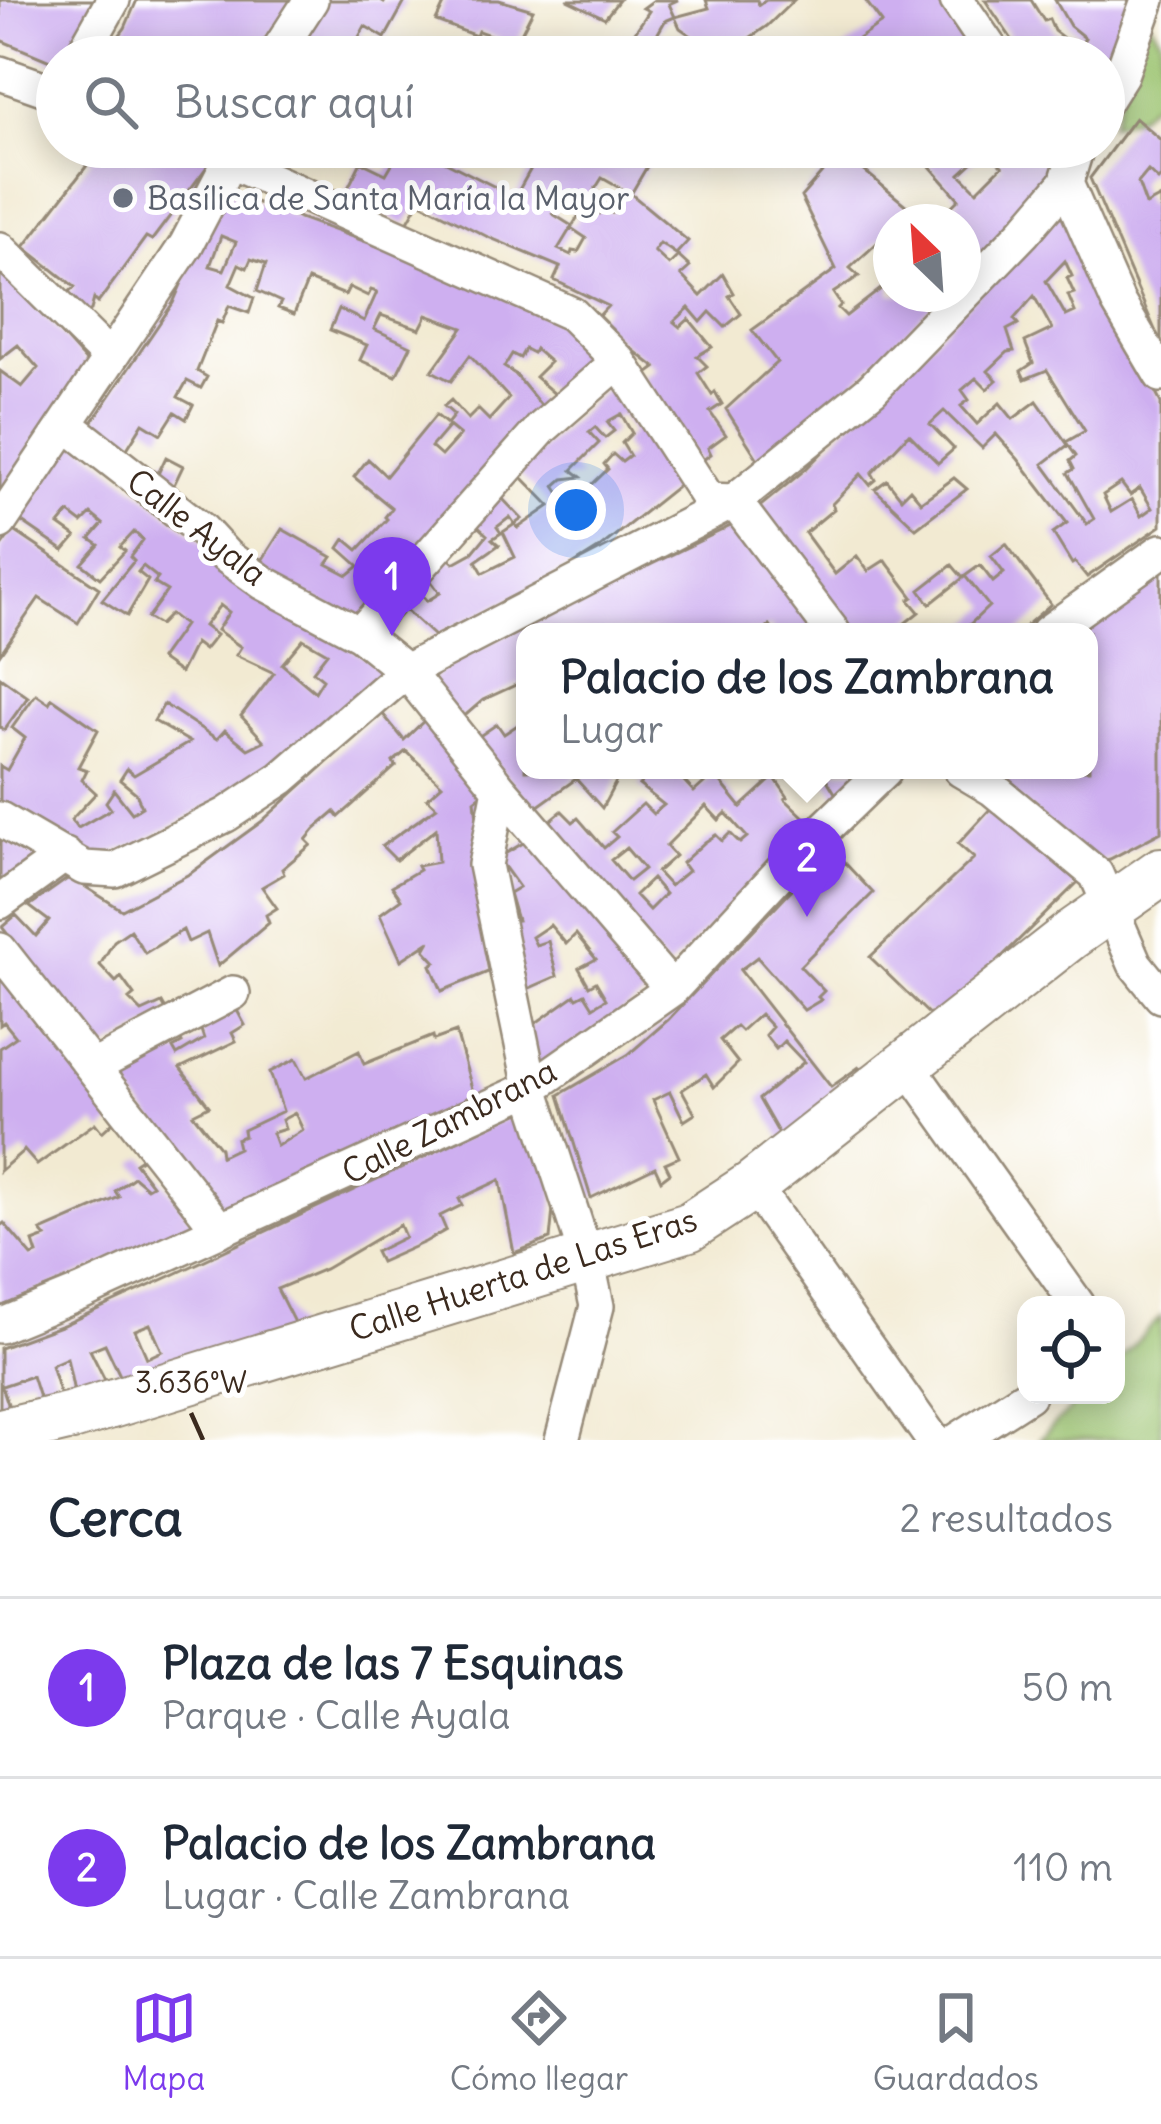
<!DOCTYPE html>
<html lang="es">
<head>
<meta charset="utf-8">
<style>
  body { margin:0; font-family:Delius,sans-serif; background:#f6f6f7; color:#1f2937 }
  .controls { position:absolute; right:36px; bottom:36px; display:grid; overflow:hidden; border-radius:24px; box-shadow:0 6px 30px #0003 }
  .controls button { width:108px; height:108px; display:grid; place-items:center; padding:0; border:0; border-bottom:3px solid #e0e1e3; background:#fff; color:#1f2937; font:60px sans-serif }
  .compass { position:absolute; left:873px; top:204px; width:108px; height:108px; border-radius:50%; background:#fff; box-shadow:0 6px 30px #0003; rotate:335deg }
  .you { position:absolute; left:576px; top:510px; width:42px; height:42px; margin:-30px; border:9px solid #fff; border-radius:50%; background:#1a73e8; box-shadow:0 0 0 18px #1a73e833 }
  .badge { display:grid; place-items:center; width:78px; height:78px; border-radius:50%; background:#7c3aed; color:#fff; font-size:39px; font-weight:700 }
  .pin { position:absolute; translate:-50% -99px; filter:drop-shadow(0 3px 6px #0008) }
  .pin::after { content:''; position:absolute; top:63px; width:42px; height:36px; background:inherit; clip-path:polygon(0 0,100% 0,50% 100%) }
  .popup { position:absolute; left:516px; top:623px; width:582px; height:156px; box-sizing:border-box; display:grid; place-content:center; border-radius:24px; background:#fff; filter:drop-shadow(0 3px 9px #0005); font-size:39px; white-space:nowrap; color:#747a83 }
  .popup b { font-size:45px; color:#1f2937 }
  .popup::after { content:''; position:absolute; left:50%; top:100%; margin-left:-24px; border:24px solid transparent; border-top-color:#fff }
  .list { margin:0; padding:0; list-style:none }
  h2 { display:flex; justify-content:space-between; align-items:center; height:156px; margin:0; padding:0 48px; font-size:51px }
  h2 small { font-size:39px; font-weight:400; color:#747a83 }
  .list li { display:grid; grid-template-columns:78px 1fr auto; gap:36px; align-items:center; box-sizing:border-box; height:180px; padding:0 48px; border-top:3px solid #e0e1e3 }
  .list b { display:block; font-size:45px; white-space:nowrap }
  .list p { margin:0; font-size:39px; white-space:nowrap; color:#747a83 }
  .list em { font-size:39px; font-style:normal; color:#747a83 }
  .icon { flex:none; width:66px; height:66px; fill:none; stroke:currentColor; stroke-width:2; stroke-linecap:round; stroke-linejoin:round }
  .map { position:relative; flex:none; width:1161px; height:1440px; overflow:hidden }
  .search { position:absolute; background:#fff; box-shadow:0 6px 30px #0003; left:36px; right:36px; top:36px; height:132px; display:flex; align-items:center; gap:30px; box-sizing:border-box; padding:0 42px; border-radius:66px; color:#747a83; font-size:45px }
  .sheet { height:516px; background:#fff }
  nav { display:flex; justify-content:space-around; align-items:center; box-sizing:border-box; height:168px; border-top:3px solid #e0e1e3; background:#fff; font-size:33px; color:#747a83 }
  nav a { display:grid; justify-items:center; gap:6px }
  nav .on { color:#7c3aed }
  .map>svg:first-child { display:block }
  .green { fill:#9bc36f; stroke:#6b7646; stroke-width:3 }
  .building { fill:#ceaff0; fill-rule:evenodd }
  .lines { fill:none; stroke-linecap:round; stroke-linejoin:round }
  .street-casing { stroke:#968a78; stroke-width:38 }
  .secondary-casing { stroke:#968a78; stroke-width:52 }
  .street { stroke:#fff; stroke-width:33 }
  .secondary { stroke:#fff; stroke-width:48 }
  .ticks { fill:none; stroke:#3b2a1e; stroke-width:4.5 }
  .worship-dot { fill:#6b7280; stroke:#fff; stroke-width:4.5 }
  .labels { text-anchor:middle; stroke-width:10; stroke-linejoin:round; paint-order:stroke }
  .worship-label { font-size:33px; fill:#5b616d; stroke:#fff; text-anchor:start }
  .street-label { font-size:33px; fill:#3b2a1e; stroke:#fff }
  .ticks-label { font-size:30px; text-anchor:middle; fill:#3b2a1e; stroke:#fff; stroke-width:10; stroke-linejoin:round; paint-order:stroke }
</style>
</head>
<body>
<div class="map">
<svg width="1161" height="1440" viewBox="0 0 1161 1440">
  <rect width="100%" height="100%" fill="#fff"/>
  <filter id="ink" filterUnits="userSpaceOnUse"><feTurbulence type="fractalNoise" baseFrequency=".00833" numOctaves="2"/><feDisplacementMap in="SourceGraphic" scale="24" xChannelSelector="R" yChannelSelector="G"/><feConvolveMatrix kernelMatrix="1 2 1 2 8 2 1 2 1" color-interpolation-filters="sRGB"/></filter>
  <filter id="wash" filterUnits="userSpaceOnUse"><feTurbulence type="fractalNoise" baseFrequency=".004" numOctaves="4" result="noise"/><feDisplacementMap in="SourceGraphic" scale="48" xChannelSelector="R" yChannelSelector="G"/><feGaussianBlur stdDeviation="2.7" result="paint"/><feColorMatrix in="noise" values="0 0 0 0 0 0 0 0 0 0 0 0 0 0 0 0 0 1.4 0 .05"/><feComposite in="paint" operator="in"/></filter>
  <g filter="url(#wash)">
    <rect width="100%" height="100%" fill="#f2ead2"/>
    <path class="green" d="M1148 19 1161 39V95L1135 118 1110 125Z
      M1161 1317V1440H1039L1084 1395H1116V1363Z"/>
    <g id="blocks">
      <path class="building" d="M0 0H99L72 57H57V64L0 40Z
        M137 0H295L255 57H103L125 28Z
        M320 0H379L384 3 386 0H406L385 38 365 26 348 57H286Z
        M446 0H499L533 10 509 57H492L501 39 478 31 476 36 436 21Z
        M567 0H619L605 18Z
        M654 0H678L669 4 675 17 665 21 654 40 635 32 649 11 643 8Z
        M706 0H757L759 5 766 0H794L767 26 722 57 680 28 675 17 709 8Z
        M865 0H938L978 57H831L882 23Z
        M985 0H1031L1044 21 1049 19 1054 31 1062 37 1057 43 1073 55 1085 38 1070 26 1055 0H1133L1104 81V57H1024Z
        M1135 118 1161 140V177L1158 180 1148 171 1138 183 1146 205 1161 197V344L1090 178Z
        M75 147H222L152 240 146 237 98 303 94 299 91 310 84 314 67 294 75 287 24 247 92 159Z
        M402 147H452L444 161 515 197 543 147H621L649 163 631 194 688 241 676 254 660 243 654 251 669 265 678 256 690 267 681 275 701 296 723 274 734 293 729 296 741 314 725 327 710 312 701 322 689 308 674 322 680 327 689 319 712 347 697 356 707 366 698 373 712 395 715 392 722 404 710 412 726 435 708 448 711 454 699 463 642 378 656 368 595 320 608 306 554 280 560 267 488 237 419 202 406 225 345 194 361 162 386 174ZM602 178 625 191 612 213 603 207 600 213 594 202 585 205ZM560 202 579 215 571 228 586 238 578 252 572 251 571 255 558 249 572 226 553 214Z
        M834 147H868L855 163 926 222H909L905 217 891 222V230L850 268 859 276 833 293 841 305 838 308 846 316 891 281V294H944L819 416 761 464 726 409 777 362 752 330 836 269 801 197 840 152Z
        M927 147H933L946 159 959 147H1042L1058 169 1054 185 963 275V222H935L959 199 919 154ZM986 150 1002 166 977 191 960 174Z
        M222 190 458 275 559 322 609 365 564 402 535 377 550 362 535 349 533 353 525 349 520 358 512 354 504 367 515 374 549 415 363 623 256 570 282 529 332 557 327 564 348 575 359 566 339 548 345 539 358 550 387 519 385 517 392 508 354 477 368 459 386 476 436 415 447 424 454 415 444 406 451 400 468 419 478 409 489 420 509 398 470 355 451 381 432 371 463 328 427 315 420 329 381 315 374 329 411 346 396 376 360 360 367 345 330 330 339 309 364 321 377 292 371 290 368 296 349 287 345 295 308 280 294 314 278 308 281 302 257 291 266 264 251 259 247 268 239 264 230 285 254 298 249 313 229 306 222 323 217 321 197 371 207 377 201 388 187 381 178 397 193 405 186 419 175 412 161 434 143 423 125 452 89 427 173 303ZM221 236 236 242 224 270 210 266ZM449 426 460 435 441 456 431 447Z
        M1061 210 1161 403V526L1087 577 1075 562 1072 564 1053 533 1067 523 1018 459 996 434 982 448 944 411 930 424 954 449 938 463 909 434 872 473 876 480 870 485 861 474 832 504 834 509 805 533 835 574 857 556 868 571 885 560 913 597 909 600 919 612 894 632H841L752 513 806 469ZM1065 261 1072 276 1067 278 1074 293 1068 295 1075 312 1066 316 1046 281ZM1034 296 1052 329 1025 342 1033 363 1021 371 1025 379 1047 370 1085 431 1066 442 1076 456 1070 461 1074 469 1068 473 1094 519 1087 524 1043 464 1068 445 1037 401 1013 419 1000 403 977 424 961 406 969 400 962 390 976 378 987 389 997 380 988 371 1008 352 1014 351 1007 330 1018 324 1014 319ZM1121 483 1130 495 1140 488 1152 508 1141 516 1132 499 1111 512 1103 495Z
        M0 266 89 365 0 494V371L22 387 38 368 18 345 0 359Z
        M620 376 685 480 598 549 552 578 434 636 400 605 415 588 427 601 440 593 427 576 445 555 454 563 472 553 487 535 474 523 499 495 522 519 515 524 510 517 497 527 501 533 492 539 499 545 476 561 483 573 515 557 503 532 515 524 518 528 550 506 518 473ZM621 414 632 433 622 443 630 456 622 462 613 454 604 464 608 469 579 497 590 508 569 526 560 516 569 507 555 486 563 479 581 477 572 470 599 443 589 432 595 427 605 438 614 431 607 422Z
        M74 439 272 596 388 673 286 764 141 842 89 861 29 816 0 804V766L7 770 25 738 12 728 36 694 49 703 52 698 98 730 78 767 87 770 82 780 96 793 71 820 78 828 111 809 106 802 114 790 132 813 142 807 136 793 120 780 127 769 134 775 190 742 154 721 164 704 217 739 225 730 248 749 264 741 241 716 274 673 236 655 241 647 217 630 229 612 220 605 204 626 216 635 204 650 195 643 180 673 160 659 184 625 170 614 159 625 147 618 167 591 154 583 158 578 143 566 138 572 148 580 127 616 102 600 134 561 130 557 143 540 134 532 120 547 125 551 100 578 82 564 99 545 90 539 103 524 91 514 82 523 69 513 59 525 76 537 64 551 19 520ZM303 639 327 653 313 671 323 679 315 692 282 664Z
        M166 457 183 466 171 491 155 480Z
        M954 478 967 489 916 528 875 489 887 480 901 498 910 489 921 502Z
        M737 523 819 632H774L770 626 762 632H525V694L520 683 483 700 460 720 428 682 460 657Z
        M13 530 99 588 78 623 39 598 0 654V548Z
        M1006 544 1051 604 1019 632H962L989 606 965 576 980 565 993 582 1004 573 991 556Z
        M1161 563V832L1110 859 1092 863 985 770H1089V632H1066Z
        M952 565 963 578 930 604 920 590Z
        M0 677 28 697 4 730 0 727Z
        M382 713 404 740 427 718 467 763 471 779 484 793 475 800 493 970 442 991 431 965 436 962 425 950 430 941 401 960 380 914 401 899 392 886 419 870 417 866 438 862 436 829 396 860 382 846 437 807 427 798 442 785 406 751 393 762 396 766 339 817 335 812 315 829 306 840 311 845 282 869 284 874 262 887 277 908 266 915 269 923 218 966 207 933 188 942 183 930 145 953 130 930 114 941 100 965 116 982 121 977 134 995 129 999 142 1012 162 1003 169 1015 100 1052 2 927 16 915 36 936 49 921 29 906 70 877 122 910 191 873 261 822Z
        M525 720V770H569L576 779 534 809 475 739 497 724 504 734Z
        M587 770H612L618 778 602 808 576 779Z
        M653 770H674L694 792 714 774 741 807 774 777 788 797 785 799 810 823 668 968 540 829 562 811 573 822 578 818 604 848 617 837 612 832 643 804 653 814 664 805 639 785ZM706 806 719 820 726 813 747 837 740 843 730 833 722 841 716 835 705 842 682 863 688 871 670 886 657 872 675 856 666 846ZM626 848 644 869 629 881 611 860ZM652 879 665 894 649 910 635 895Z
        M821 770H869L838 798Z
        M991 808 1078 882 936 1021 870 957 974 858 958 844Z
        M0 837 44 861 0 893Z
        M530 839 654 990 537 1069 526 1030 575 995 577 998 585 994 593 1007 606 999 596 982 589 986 579 968 596 959 576 934 566 944 550 925 532 937 536 945 548 941 557 976 516 994 504 922 517 920 509 893 519 887 498 858Z
        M831 848 873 893 800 966 824 991 818 997 821 1000 804 1010 757 957 740 970 831 1087 859 1067 867 1077 787 1148 759 1099 804 1062 784 1041 776 1049 765 1035 772 1027 760 1014 741 1031 736 1026 720 1040 738 1063 714 1087 706 1074 682 1090 695 1114 684 1121 670 1092 653 1100 679 1157 665 1163 670 1173 661 1180 655 1167 591 1198 559 1095 629 1054 668 1020Z
        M0 974 115 1120 102 1132 95 1123 37 1165 24 1150 0 1171V1048L16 1037 4 1022 0 1025Z
        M233 1003 245 1025 232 1033 236 1041 180 1068 209 1106 193 1114 220 1148 221 1156 238 1148 236 1139 244 1136 243 1130 283 1111 270 1072 296 1059 306 1078 359 1051 364 1064 433 1036 434 1040 456 1032 475 1099 229 1217 112 1068 177 1033 182 1043 173 1048 177 1055 204 1039 199 1024ZM295 1113 303 1130 277 1146 272 1133 285 1129 282 1120Z
        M532 1106 556 1180 550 1239 514 1253 500 1180 459 1199 462 1205 440 1216 446 1230 425 1242 380 1262 375 1252 405 1237 400 1225 325 1269 277 1289 301 1336 125 1386 105 1344 90 1350 110 1390 75 1397 67 1358 51 1365 62 1402 42 1407 32 1376 2 1386 12 1416 0 1419V1348L63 1325 173 1275ZM150 1324 162 1351 147 1358 135 1330Z
        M144 1157 196 1226 0 1307V1226L4 1223 32 1256 37 1254 33 1242 46 1237 41 1231 119 1197 115 1191 134 1177 147 1188 152 1185 135 1163Z"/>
    </g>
  </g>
  <g filter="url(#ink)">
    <use href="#blocks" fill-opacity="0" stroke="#968a78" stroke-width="3"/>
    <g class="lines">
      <defs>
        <path id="street" d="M957 0 996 57
          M81 57 113 0
          M274 57 311 0
          M0 73 57 93
          M1104 102 1121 75 1148 0
          M231 162 572 314 619 361 709 500 734 501 833 632
          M1066 183 1118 302 1161 375
          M0 249 110 358
          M66 424 202 530 226 556 264 583 360 634 406 671 500 789 672 989
          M0 522 186 245 237 147
          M1048 632 1161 551
          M360 634 542 428 619 361
          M961 770 993 789 1096 874 1135 964 1161 996
          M500 789 485 865 531 1088 587 1259 597 1306 562 1440
          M0 819 84 868 115 870 226 815 282 778 406 671 734 501 872 389 1024 232 1066 183 1077 147
          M0 902 65 855
          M0 950 220 1230
          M906 1063 1078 1305
          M93 1067 233 993
          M753 1185 933 1440
          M0 1326 83 1292 531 1088 672 989 790 862 885 770
          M958 1440 1028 1395"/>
        <path id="secondary" d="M0 1433 72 1416 689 1227 753 1185 1071 935 1161 872"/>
      </defs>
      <use href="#street" class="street-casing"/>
      <use href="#secondary" class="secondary-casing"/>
      <use href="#street" class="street"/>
      <use href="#secondary" class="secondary"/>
    </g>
  </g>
  <path class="ticks" d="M191 1413 203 1440"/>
  <circle class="worship-dot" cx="123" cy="198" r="12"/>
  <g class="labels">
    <g class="worship-label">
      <text x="147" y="210">Basílica de Santa María la Mayor</text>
    </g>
    <g class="street-label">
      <text transform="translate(197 527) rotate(38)" y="12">Calle Ayala</text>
      <text transform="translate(449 1121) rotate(-27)" y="12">Calle Zambrana</text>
      <text transform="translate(523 1274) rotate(-18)" y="12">Calle Huerta de Las Eras</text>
    </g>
  </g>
  <g class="ticks-label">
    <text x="191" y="1393">3.636°W</text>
  </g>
</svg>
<div class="controls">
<button><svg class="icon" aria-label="locate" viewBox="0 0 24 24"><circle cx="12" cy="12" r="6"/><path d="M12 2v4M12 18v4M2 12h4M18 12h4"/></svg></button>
</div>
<svg class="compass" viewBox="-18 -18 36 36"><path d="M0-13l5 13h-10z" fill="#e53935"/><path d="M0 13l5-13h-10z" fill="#747a83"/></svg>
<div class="you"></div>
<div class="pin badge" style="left:392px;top:636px">1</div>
<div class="pin badge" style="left:807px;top:917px">2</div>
<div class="popup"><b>Palacio de los Zambrana</b>Lugar</div>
<div class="search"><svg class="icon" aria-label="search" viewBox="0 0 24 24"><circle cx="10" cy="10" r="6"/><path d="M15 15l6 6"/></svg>Buscar aquí</div>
</div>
<section class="sheet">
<h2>Cerca<small>2 resultados</small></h2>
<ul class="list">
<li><span class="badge">1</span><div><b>Plaza de las 7 Esquinas</b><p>Parque · Calle Ayala</p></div><em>50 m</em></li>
<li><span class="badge">2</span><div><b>Palacio de los Zambrana</b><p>Lugar · Calle Zambrana</p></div><em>110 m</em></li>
</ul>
</section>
<nav>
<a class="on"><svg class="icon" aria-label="map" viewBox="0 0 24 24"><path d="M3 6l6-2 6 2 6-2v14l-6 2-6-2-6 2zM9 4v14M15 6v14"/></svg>Mapa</a>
<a><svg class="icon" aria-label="directions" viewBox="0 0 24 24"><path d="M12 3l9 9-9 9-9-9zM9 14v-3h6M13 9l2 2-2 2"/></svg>Cómo llegar</a>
<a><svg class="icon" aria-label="saved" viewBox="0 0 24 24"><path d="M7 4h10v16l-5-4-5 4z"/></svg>Guardados</a>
</nav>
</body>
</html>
